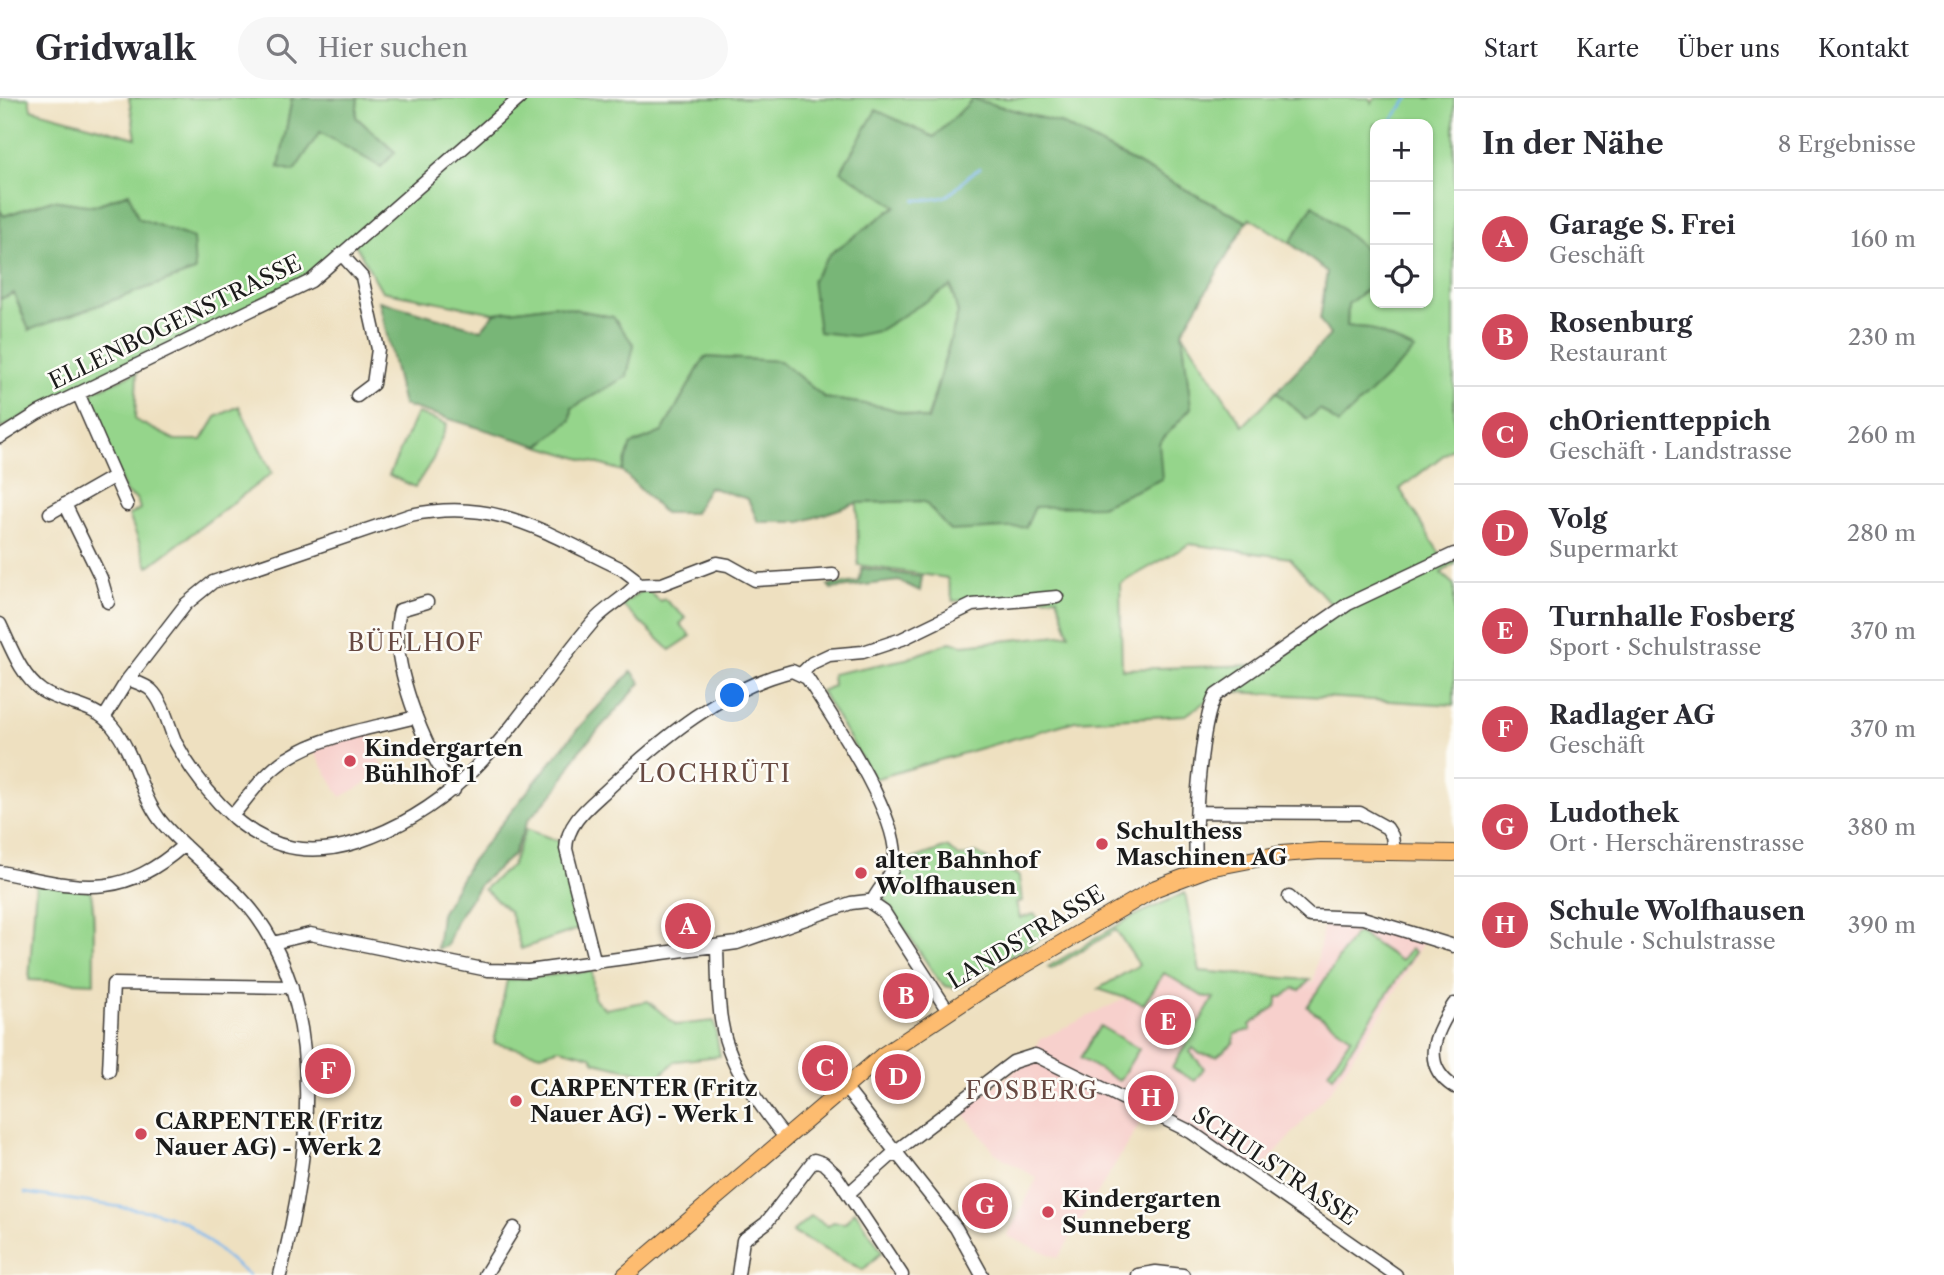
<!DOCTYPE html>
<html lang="de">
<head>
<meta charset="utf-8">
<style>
  body { margin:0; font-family:"Libre Caslon Text",serif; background:#f7f7f7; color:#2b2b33 }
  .controls { position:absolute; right:21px; top:21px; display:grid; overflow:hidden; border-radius:14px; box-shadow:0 2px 5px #0004 }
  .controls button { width:63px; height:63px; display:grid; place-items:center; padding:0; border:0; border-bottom:2px solid #e1e1e2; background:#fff; color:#2b2b33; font:35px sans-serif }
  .you { position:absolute; left:733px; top:598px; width:24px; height:24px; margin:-18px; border:5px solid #fff; border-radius:50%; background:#1a73e8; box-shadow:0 0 0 10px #1a73e833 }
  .badge { display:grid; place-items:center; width:46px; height:46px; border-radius:50%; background:#d1495b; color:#fff; font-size:23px; font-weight:700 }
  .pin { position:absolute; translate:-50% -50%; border:4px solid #fff; box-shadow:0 2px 7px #0006 }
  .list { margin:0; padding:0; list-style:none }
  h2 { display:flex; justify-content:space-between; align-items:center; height:91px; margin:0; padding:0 28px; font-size:30px }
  h2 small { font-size:23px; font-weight:400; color:#7c7c81 }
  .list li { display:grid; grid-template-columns:46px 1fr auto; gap:21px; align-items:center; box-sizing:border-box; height:98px; padding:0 28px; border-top:2px solid #e1e1e2 }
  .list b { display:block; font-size:26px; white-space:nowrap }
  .list p { margin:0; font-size:23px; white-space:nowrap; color:#7c7c81 }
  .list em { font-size:23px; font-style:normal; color:#7c7c81 }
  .icon { flex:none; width:38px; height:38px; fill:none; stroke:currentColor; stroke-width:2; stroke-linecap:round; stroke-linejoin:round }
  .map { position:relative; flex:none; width:1454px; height:1177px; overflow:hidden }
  header { display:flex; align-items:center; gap:42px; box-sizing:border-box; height:98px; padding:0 35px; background:#fff; border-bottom:2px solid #e1e1e2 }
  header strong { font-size:33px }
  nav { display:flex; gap:38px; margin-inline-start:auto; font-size:24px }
  .search { width:490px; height:63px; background:#f7f7f7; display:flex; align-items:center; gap:18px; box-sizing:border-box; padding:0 24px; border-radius:38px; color:#7c7c81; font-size:26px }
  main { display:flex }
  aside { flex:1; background:#fff }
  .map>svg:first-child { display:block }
  .built { fill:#f7d0cc }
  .green { fill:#95d58b; stroke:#587854; stroke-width:2; fill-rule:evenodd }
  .forest { fill:#78b677; stroke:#4a694a; stroke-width:2 }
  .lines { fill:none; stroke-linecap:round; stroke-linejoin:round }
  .stream { stroke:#7bb7ed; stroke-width:2.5 }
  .minor-casing { stroke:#3c3935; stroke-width:15 }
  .major-casing { stroke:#3c3935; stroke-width:18 }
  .minor { stroke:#fff; stroke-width:12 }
  .major { stroke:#fdbc70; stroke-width:16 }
  .poi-dot { fill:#d1495b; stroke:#fdfcf7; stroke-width:2.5 }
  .labels { text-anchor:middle; stroke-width:5; stroke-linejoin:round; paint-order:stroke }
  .street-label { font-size:23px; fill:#1c1c1c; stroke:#fdfcf7 }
  .poi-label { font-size:23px; font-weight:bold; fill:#1c1c1c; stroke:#fdfcf7; text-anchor:start }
  .neighbourhood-label { font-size:24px; letter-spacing:2px; fill:#674942; stroke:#fdfcf7 }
</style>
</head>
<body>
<header>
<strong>Gridwalk</strong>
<div class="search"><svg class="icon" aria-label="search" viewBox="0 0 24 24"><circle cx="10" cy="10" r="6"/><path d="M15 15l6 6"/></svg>Hier suchen</div>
<nav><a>Start</a><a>Karte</a><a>Über uns</a><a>Kontakt</a></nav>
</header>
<main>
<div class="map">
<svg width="1454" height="1177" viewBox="0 0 1454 1177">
  <rect width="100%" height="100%" fill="#fdfcf7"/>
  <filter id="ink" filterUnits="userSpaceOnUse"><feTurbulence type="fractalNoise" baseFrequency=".0143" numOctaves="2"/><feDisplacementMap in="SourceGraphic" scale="14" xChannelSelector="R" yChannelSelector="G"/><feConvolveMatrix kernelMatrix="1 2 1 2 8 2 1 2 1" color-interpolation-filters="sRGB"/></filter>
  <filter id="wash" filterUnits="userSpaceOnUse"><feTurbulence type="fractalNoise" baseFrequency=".00686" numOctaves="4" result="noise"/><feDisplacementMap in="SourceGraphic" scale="28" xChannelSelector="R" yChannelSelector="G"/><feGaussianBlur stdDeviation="1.57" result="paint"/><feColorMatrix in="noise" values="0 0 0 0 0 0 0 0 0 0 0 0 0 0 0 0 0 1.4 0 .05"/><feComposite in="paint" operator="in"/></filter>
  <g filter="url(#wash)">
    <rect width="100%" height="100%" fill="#eee0c0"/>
    <path class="built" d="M369 635 385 675 341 699 312 651Z
      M1324 824 1368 826 1424 842 1397 891 1334 988 1256 1077 1148 1012 1058 1160 1007 1138 1037 1080 995 1055 962 1013 1026 964 1041 941 1126 900 1144 906 1164 875 1202 898 1283 899 1310 882 1313 886Z"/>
    <path class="green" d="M0 0H29L31 11 136 40 129 0H292L279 69 320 34 381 69 395 54 356 19 358 0H1369L1372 5 1374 0H1454V349L1400 391 1443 461 1454 456V466L1441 475 1454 487V607L1221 593 1186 617 1075 623 874 681 821 593 833 588 832 576 906 561 950 544 963 547 1069 536 1057 499 953 503 947 480 858 467 857 405 925 403 1101 408 1191 310 1182 234 1243 328 1276 294 1307 321 1320 311 1338 325 1369 230 1347 229 1348 206 1375 185V205H1428V26H1375V159L1313 108 1290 145 1250 120 1247 124 1060 25 973 1 896 108 830 156 878 233 950 187 958 215 927 322 885 309 825 300 780 263 705 259 662 334 631 347 622 373 539 348 571 322 572 310 627 278 554 207 495 215 382 193 352 141 296 187 64 296 0 331V201L14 195 29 232 138 120 129 95 93 108 52 102 3 118 0 112ZM1190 446 1290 460 1337 513 1259 567 1122 571 1120 486Z
      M137 274 135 322 175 342H202L216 319 239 308 272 375 148 469 129 417 140 411 137 401 126 395 90 310 89 299 96 292Z
      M417 315 447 326 433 361 415 389 389 377Z
      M645 490 660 503 664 501 686 520 680 526 691 538 670 552 622 507Z
      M526 731 561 744 560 759 581 830 521 851 510 814 484 791 512 767Z
      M947 749 959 759 976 755 1019 778 1022 803 1016 805 1020 820 1035 816 1047 837 956 890 945 888 937 880 883 798 901 765Z
      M36 785 90 793C96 805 93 866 94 885L29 882Z
      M1185 795 1200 873 1310 882 1300 892 1294 890 1283 899H1278L1276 908 1250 927 1251 932 1235 936 1234 945 1217 958 1200 956 1193 950 1190 954 1204 970 1195 983 1172 970 1214 900 1202 898 1164 875 1144 906 1098 891 1139 867 1116 832 1051 871 1048 869 1130 820Z
      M1359 835 1401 863 1410 851 1415 854 1333 978 1328 974 1351 939 1307 909 1353 838Z
      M592 873 594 900 605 911 648 903 676 927 714 923 720 958 676 963 658 979 595 964 591 958 560 950 541 956 494 945 507 882Z
      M1100 928 1139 951 1119 983 1080 960Z
      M855 1113 882 1154 863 1172 792 1134 811 1118 828 1128 833 1124 845 1125Z"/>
    <path class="forest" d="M292 0H358L356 19 395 54 381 69 320 34 294 73 279 69Z
      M973 1 1060 25 1247 124 1182 234 1191 310 1159 345 1162 381 1101 408 1035 409 1026 429 950 433 924 403 857 405 801 424H758L748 401 709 389 694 415H664L622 373 631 347 662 334 705 259 780 263 825 300 885 309 928 322 958 215 951 188 878 233 854 238 819 234 812 182 830 156 896 108 841 73 876 12 934 39Z
      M129 95 138 120 193 140 195 173 29 232 14 195 0 201V112L4 118 52 102 93 108Z
      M1313 107 1375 159V185L1348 206 1347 228 1369 230 1415 252 1338 326 1320 311 1307 321 1276 294 1330 237 1320 222 1327 174 1290 145Z
      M379 203 481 232 495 215 554 207 613 219 634 247 627 278 572 310 571 322 539 348 403 307Z
      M862 470 922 479 920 493 899 483 831 491 828 487 859 484Z
      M632 573 641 585 579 653 557 691 528 722 513 757 481 785 456 823 447 848 437 851 441 816 469 766 581 627Z"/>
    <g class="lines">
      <path class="stream" d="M1389 26 1409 0
        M1373 69 1375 60
        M915 102C962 102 948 90 980 70
        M25 1095 155 1114 185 1124 248 1177"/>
    </g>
  </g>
  <g filter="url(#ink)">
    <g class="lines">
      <defs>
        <path id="minor" d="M342 157 362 179 378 251 373 286 357 298
          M78 295 127 407
          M0 339 38 315 311 183 520 0
          M65 406 101 480 108 504
          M50 415 113 379
          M636 487 662 486 717 465 728 467 755 482 833 477
          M427 504 400 512C387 560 425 653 454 692
          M0 526C11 549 21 578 42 593 64 607 95 606 112 628 135 655 139 694 160 722 189 758 230 782 257 819 329 919 309 1065 280 1177
          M801 576 812 565 829 557 863 554 902 541 972 507 1057 499
          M104 620 128 581C135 584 146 587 151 592 164 604 169 630 176 645 191 673 211 699 234 720 271 752 311 759 357 744 476 705 516 614 592 525 604 510 623 502 636 487L634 480 622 471C545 435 498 399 410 417L213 484 186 506 128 581
          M1198 714 1360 715 1387 730 1392 738 1394 753
          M232 718C249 698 265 674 288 660 325 636 375 630 416 619
          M0 774C79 789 118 805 184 747
          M1197 774C1192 743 1200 623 1216 597L1348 506 1454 456
          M1289 799 1310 818 1363 820 1454 848
          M273 845 310 836 488 872 528 873 737 845 851 805 868 803 884 814 948 913
          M717 849C719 914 716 944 755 999 765 1013 774 1027 785 1039
          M595 865 566 751C567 722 593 706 612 687 664 639 721 591 792 573L807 580C831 617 904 724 894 766 891 780 878 790 872 804
          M1454 906C1436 933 1419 966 1454 989
          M109 973 113 886 292 889
          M846 991 956 1130 982 1177
          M849 1095 896 1053 1013 964 1035 957 1191 1034 1396 1177
          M485 1177 514 1130
          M738 1177 743 1142 766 1125 814 1062 823 1065 835 1076 902 1177
          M1138 1177 1156 1174 1183 1177"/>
        <path id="major" d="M625 1177 882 958 980 893 1156 790 1209 770 1281 756 1321 753 1454 755"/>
      </defs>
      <use href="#minor" class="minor-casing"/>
      <use href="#major" class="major-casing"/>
      <use href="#minor" class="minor"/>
      <use href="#major" class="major"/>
    </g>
  </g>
  <g class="poi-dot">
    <circle cx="350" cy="663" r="7"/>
    <circle cx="1102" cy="746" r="7"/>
    <circle cx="861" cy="775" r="7"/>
    <circle cx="516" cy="1003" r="7"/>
    <circle cx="141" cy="1036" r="7"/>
    <circle cx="1048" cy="1114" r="7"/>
  </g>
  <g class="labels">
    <g class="street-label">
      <text transform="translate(175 224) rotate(-26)" y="8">ELLENBOGENSTRASSE</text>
      <text transform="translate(1026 839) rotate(-31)" y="8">LANDSTRASSE</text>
      <text transform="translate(1275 1068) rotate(34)" y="8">SCHULSTRASSE</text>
    </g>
    <g class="poi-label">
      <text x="364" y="658">Kindergarten<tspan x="364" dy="26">Bühlhof 1</tspan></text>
      <text x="1116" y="741">Schulthess<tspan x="1116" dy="26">Maschinen AG</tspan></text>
      <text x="875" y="770">alter Bahnhof<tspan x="875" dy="26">Wolfhausen</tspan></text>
      <text x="530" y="998">CARPENTER (Fritz<tspan x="530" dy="26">Nauer AG) - Werk 1</tspan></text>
      <text x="155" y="1031">CARPENTER (Fritz<tspan x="155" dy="26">Nauer AG) - Werk 2</tspan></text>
      <text x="1062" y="1109">Kindergarten<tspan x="1062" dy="26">Sunneberg</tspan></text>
    </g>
    <g class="neighbourhood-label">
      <text x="416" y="553">BÜELHOF</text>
      <text x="715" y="684">LOCHRÜTI</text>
      <text x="1032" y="1001">FOSBERG</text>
    </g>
  </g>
</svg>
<div class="controls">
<button>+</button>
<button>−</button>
<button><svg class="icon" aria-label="locate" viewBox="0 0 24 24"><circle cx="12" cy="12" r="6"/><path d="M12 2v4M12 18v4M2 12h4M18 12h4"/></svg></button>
</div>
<div class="you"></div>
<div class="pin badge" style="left:688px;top:828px">A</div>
<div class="pin badge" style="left:906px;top:898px">B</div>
<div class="pin badge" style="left:825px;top:970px">C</div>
<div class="pin badge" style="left:898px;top:979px">D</div>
<div class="pin badge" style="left:1168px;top:924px">E</div>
<div class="pin badge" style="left:328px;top:973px">F</div>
<div class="pin badge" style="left:985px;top:1108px">G</div>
<div class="pin badge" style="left:1151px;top:1000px">H</div>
</div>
<aside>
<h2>In der Nähe<small>8 Ergebnisse</small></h2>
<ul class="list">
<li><span class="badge">A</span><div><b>Garage S. Frei</b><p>Geschäft</p></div><em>160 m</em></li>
<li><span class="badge">B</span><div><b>Rosenburg</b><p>Restaurant</p></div><em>230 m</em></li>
<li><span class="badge">C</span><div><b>chOrientteppich</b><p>Geschäft · Landstrasse</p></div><em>260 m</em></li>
<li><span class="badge">D</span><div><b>Volg</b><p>Supermarkt</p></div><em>280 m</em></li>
<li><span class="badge">E</span><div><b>Turnhalle Fosberg</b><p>Sport · Schulstrasse</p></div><em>370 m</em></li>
<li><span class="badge">F</span><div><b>Radlager AG</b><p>Geschäft</p></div><em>370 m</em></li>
<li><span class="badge">G</span><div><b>Ludothek</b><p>Ort · Herschärenstrasse</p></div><em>380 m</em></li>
<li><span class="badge">H</span><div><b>Schule Wolfhausen</b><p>Schule · Schulstrasse</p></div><em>390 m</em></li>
</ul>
</aside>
</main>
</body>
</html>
